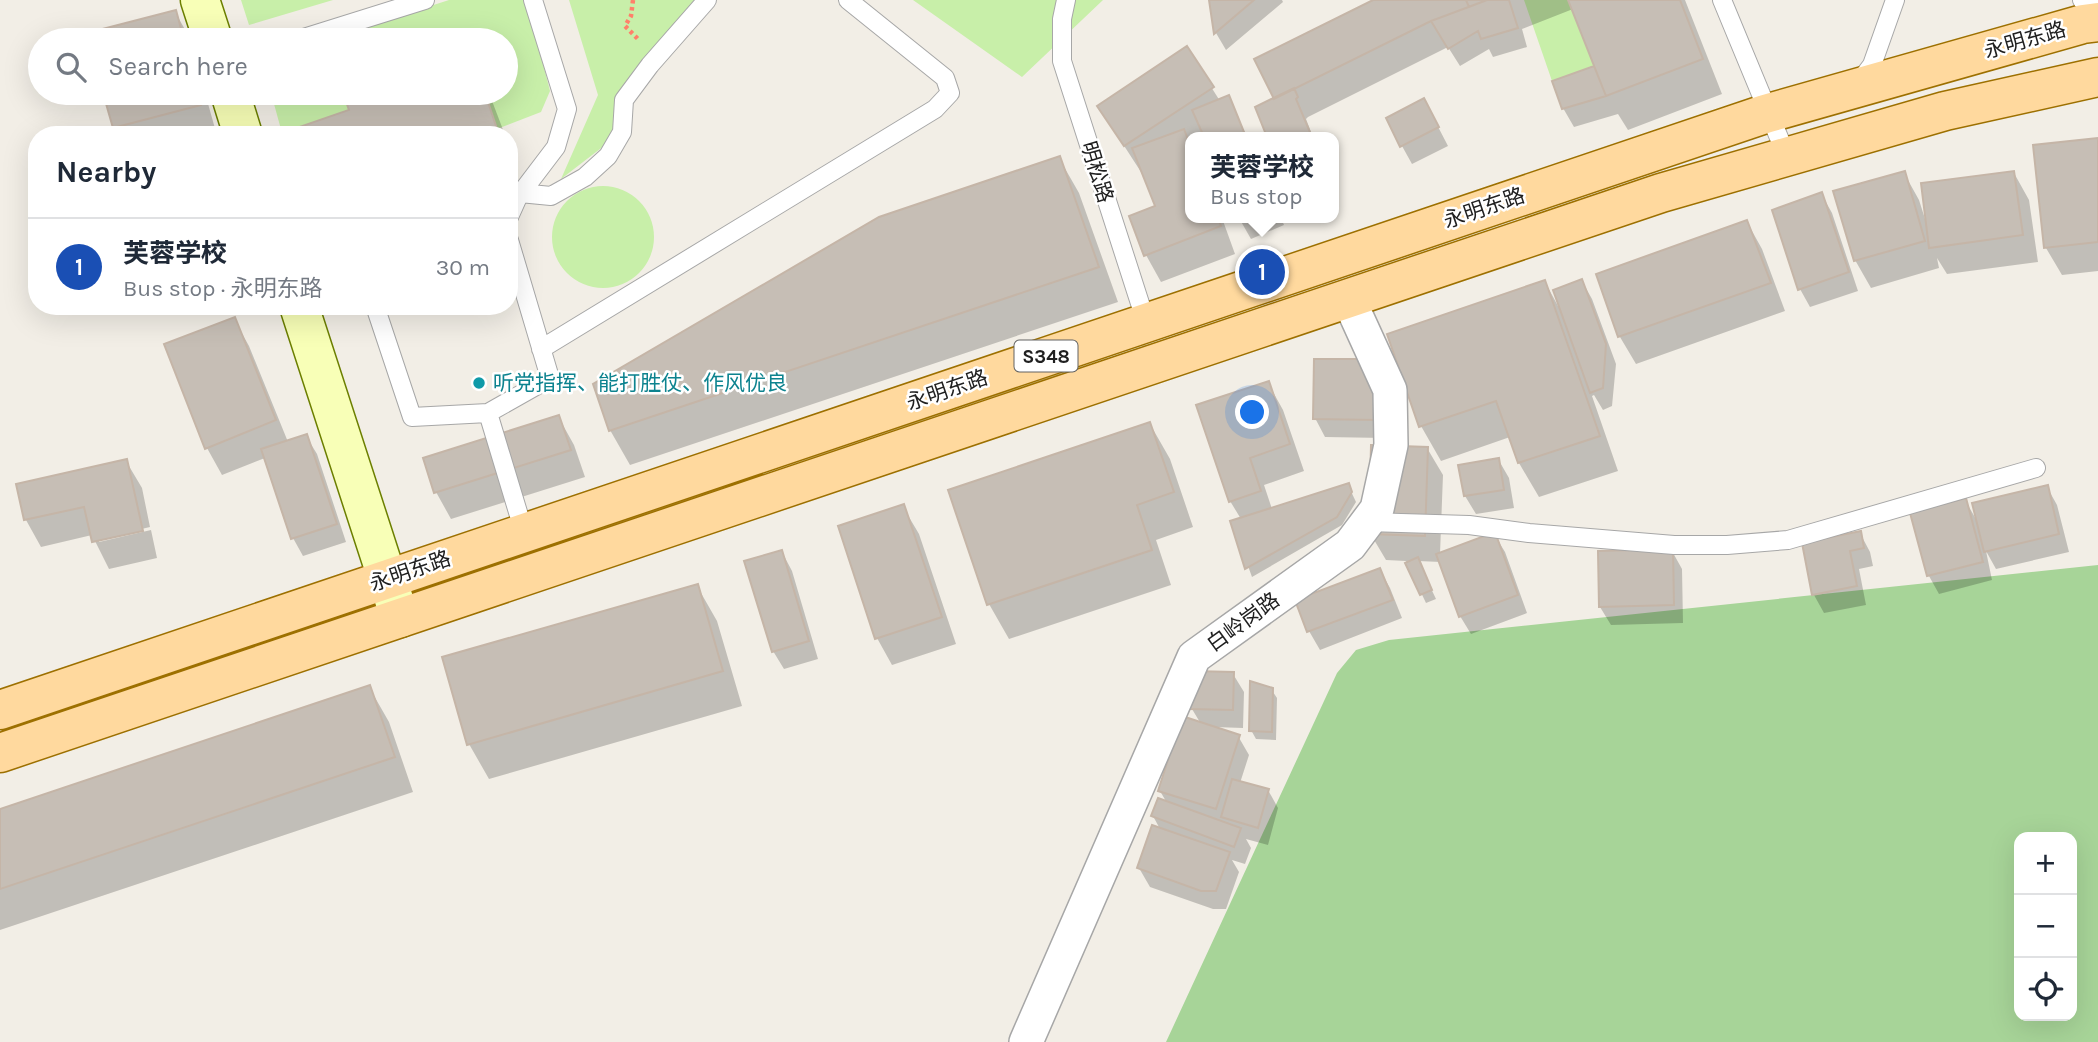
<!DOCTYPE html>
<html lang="en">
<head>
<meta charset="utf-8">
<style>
  body { margin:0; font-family:Karla,"Noto Sans SC",sans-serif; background:#f2f2f3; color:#1f2937 }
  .controls { position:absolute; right:21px; bottom:21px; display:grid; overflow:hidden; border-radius:14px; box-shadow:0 7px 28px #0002 }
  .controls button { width:63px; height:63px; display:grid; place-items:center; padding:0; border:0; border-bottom:2px solid #e0e1e3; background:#fff; color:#1f2937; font:35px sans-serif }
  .you { position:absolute; left:1253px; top:413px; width:24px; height:24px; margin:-18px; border:5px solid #fff; border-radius:50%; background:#1a73e8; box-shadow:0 0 0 10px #1a73e833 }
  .badge { display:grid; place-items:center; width:46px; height:46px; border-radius:50%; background:#d10900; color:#fff; font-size:23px; font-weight:700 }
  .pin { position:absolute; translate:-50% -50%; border:4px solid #fff; box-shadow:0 2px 7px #0006 }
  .popup { position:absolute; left:1185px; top:132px; width:154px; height:91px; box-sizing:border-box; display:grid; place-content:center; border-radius:14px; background:#fff; filter:drop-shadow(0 2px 5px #0005); font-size:23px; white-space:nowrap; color:#747a83 }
  .popup b { font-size:26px; color:#1f2937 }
  .popup::after { content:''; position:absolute; left:50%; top:100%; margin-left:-14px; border:14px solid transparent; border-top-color:#fff }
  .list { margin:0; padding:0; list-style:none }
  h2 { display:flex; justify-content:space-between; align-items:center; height:91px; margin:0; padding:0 28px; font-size:30px }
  h2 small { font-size:23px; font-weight:400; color:#747a83 }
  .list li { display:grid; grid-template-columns:46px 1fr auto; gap:21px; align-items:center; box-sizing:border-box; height:98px; padding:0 28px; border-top:2px solid #e0e1e3 }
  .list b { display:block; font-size:26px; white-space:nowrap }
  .list p { margin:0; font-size:23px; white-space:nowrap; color:#747a83 }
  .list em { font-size:23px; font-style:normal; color:#747a83 }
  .icon { flex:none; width:38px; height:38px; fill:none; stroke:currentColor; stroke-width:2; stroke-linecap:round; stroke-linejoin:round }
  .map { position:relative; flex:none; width:2098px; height:1042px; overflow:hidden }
  .search { position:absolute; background:#fff; box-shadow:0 7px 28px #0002; left:28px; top:28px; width:490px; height:77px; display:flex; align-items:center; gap:18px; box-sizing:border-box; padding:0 24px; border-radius:38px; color:#747a83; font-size:26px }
  .panel { position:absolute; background:#fff; box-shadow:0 7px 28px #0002; left:28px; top:126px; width:490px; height:189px; border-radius:28px }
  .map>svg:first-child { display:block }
  .grass { fill:#c8efa9 }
  .forest { fill:#a7d498; fill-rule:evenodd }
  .shadow { fill:#0003 }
  .building { fill:#c6beb5; stroke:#c5b5a7; stroke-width:2 }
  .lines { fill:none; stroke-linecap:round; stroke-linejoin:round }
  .lane-casing { stroke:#a7a7a7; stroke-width:20 }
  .street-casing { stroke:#a7a7a7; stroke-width:36 }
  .secondary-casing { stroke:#6c7f00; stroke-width:41 }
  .primary-casing { stroke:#9d7000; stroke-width:41 }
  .path { stroke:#ff806a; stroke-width:4.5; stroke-dasharray:3.5 3.5; stroke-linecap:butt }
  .lane { stroke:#fff; stroke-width:18 }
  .street { stroke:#fff; stroke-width:33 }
  .secondary { stroke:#f8ffb7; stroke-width:38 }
  .primary { stroke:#ffd99e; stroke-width:38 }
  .culture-dot { fill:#0f9aa8; stroke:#fff; stroke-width:2.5 }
  .labels { text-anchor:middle; stroke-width:5; stroke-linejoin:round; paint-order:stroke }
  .shield { fill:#fff; stroke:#636363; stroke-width:2 }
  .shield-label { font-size:19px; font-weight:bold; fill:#202020 }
  .street-label { font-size:21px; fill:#202020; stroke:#fff }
  .culture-label { font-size:21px; fill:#0d838f; stroke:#fff; text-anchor:start }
</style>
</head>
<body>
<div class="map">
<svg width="2098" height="1042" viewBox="0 0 2098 1042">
  <rect width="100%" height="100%" fill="#f2eee6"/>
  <path class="grass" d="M241 0H333L249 25Z
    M449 0H527L550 91 541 112 497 129 485 93H506V40H325Z
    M569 0H700L625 100 622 132 561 179 598 95Z
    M913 0H1103L1022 77Z
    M1524 0H1568L1594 66 1552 81Z
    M271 93H343L349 110 282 133Z
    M552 237a51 51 0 1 1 102 0a51 51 0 1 1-102 0Z"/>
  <path class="forest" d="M2098 565V1042H1166L1337 673 1356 650 1389 640ZM2019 837H2072V1016H2019Z"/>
  <path class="shadow" d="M1211 0H1282L1283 2 1226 50 1216 33Z
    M1376 0H1685L1722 94 1628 130 1618 114 1574 127 1563 108 1599 74 1573 9 1522 29 1527 47 1493 57 1489 49 1460 66 1448 47 1308 117 1306 119 1313 137H1269L1257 108 1276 99Z
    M175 12 191 40H91L89 35Z
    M1187 49 1220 101 1228 98 1247 137H1205L1203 132 1190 137 1189 141 1190 218H1222L1235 254 1161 282 1146 255 1157 207 1143 171 1141 172 1099 107Z
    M105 93H205L216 132 206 135H118L114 127Z
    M345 93H489L505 135H284L351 111Z
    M1434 119 1448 146 1412 164 1402 146Z
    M2098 139V271L2062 275 2046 248Z
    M1059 158 1079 193 1118 302 630 465 610 430Z
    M1904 173 1919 200 1926 222 2014 173 2029 200 2038 262 1947 274 1937 258 1939 268 1871 288 1855 260Z
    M1334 187 1338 197 1334 199Z
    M1822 195 1832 213 1858 291 1810 307 1800 289Z
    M1239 218H1281L1284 225 1251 239Z
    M1747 222 1762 249 1785 311 1636 364 1620 337 1598 275Z
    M1582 281 1592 299 1616 364 1612 406 1603 410 1594 395 1592 396 1618 471 1539 497 1519 463 1510 437 1441 461 1421 426 1545 282 1558 306Z
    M234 319 249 346 288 442 306 436 317 454 346 542 303 556 293 538 265 458 222 475 207 448Z
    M1375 361 1385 438 1325 437 1315 418Z
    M1268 383 1283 410 1304 471 1264 485 1272 509 1348 485 1356 502 1342 525 1252 577 1232 522 1241 519 1230 501Z
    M559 418 574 445 585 477 451 519 436 492Z
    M1150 424 1170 459 1193 527 1156 540 1171 585 1009 639 989 604Z
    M1427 448 1443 475 1440 554 1494 534 1505 552 1527 613 1471 634 1460 616 1441 562 1418 561 1436 599 1426 603 1406 561 1386 560 1370 533Z
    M1498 459 1509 478 1514 508 1476 514 1465 496Z
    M126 461 142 488 150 527 99 539V542L151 530 157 558 109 569 92 535 41 547 26 520 18 485Z
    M2047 487 2057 505 2069 552 1996 569 1986 551 1992 580 1939 594 1929 576 1965 500 1977 521Z
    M903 507 919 534 956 644 892 665 877 638Z
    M1860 533 1870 552 1873 566 1859 569 1866 605 1824 613 1814 595 1804 545Z
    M1672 551 1682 569 1683 623 1611 625 1600 607Z
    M782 552 792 571 818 659 784 669 773 651Z
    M1380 570 1390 588 1402 618 1320 650 1309 631 1297 601Z
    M697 586 717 621 742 706 489 779 469 744Z
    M1233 674 1244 692 1243 728 1214 727 1238 736 1249 755 1240 783 1268 790 1278 808 1268 845 1246 839 1251 848 1245 864 1232 860 1239 872 1226 909H1213L1150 887 1139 868 1160 829 1153 816 1167 803 1160 791 1201 724 1192 709Z
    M369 687 389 722 413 792 0 930V810Z
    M1271 689 1277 698 1276 740 1256 739 1251 730Z"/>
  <path class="building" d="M1209 0H1254L1214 34Z
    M1373 0H1466L1469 7 1431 21 1274 99 1254 59Z
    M1466 0H1487L1469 7Z
    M1487 0H1509L1518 28 1481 39 1478 31 1448 49 1431 21Z
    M1568 0H1680L1703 59 1606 96Z
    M176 10 184 40H89L87 33Z
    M1187 46 1214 87 1124 146 1097 106Z
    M1594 66 1606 96 1562 109 1552 81Z
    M1294 88 1298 97 1296 99 1312 137H1267L1255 107Z
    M103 93H198L201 105 113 128Z
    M343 93H485L497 129 480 135H283L282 133 349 110Z
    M1229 95 1246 137H1204L1192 110Z
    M1424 98 1439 127 1400 147 1386 118Z
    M1184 129 1190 145V218H1218L1221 226 1144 256 1129 216 1155 206 1132 148Z
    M2098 138V242L2044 248 2033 145Z
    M1060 156 1099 267 609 431 593 384 879 217Z
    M1905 171 1925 241 1854 261 1833 191Z
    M2014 171 2023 235 1929 248 1921 183Z
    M1822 192 1849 272 1798 290 1772 210Z
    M1747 220 1771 283 1618 337 1596 274Z
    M1582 279 1606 344 1603 388 1590 393 1553 290Z
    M1545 280 1600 436 1518 463 1496 401 1419 427 1387 334Z
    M235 317 276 420 205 449 164 344Z
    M1314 359H1376V420L1313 419Z
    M1269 381 1290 444 1250 458 1261 491 1229 502 1196 405Z
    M559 415 571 450 434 493 423 458Z
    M1150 422 1174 492 1137 505 1152 550 987 605 948 490Z
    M307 434 337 524 291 539 261 449Z
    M1371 445 1428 447 1425 536 1369 534Z
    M1499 458 1504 490 1464 496 1458 465Z
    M127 459 143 531 92 542 84 507 24 520 16 484Z
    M1349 483 1352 492 1337 517 1245 569 1230 521Z
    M2048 485 2059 534 1984 552 1972 503Z
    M1966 498 1983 562 1927 576 1910 513Z
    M904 504 942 617 875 639 838 526Z
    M1861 531 1864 548 1850 551 1857 586 1812 595 1802 543Z
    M1495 532 1518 595 1459 617 1436 554Z
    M1673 549 1674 605 1599 607 1598 551Z
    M782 550 809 641 772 652 744 561Z
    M1418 557 1432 590 1420 595 1405 563Z
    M1380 568 1393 600 1307 632 1295 600Z
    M698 584 723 671 467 745 442 657Z
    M1191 671 1234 672 1233 710 1190 709Z
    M1250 681 1273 688 1272 732 1249 731Z
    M370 685 395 757 0 889V809Z
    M1182 716 1240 735 1216 809 1158 791Z
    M1232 779 1269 789 1258 828 1221 817Z
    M1158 798 1241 828 1234 847 1151 816Z
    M1152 825 1230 852 1216 891H1201L1137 868Z"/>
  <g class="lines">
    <defs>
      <path id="lane" d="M1066 0 1062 19V61L1146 322
        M1722 0 1787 157
        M2082 0 2098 9
        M297 40 425 0
        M1859 82 1872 65 1895 0
        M520 193 551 196 585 177 608 156 622 132 624 100 650 65 707 0
        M509 217 518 197 556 147 567 109 533 0
        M509 240 550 378 488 413 524 532
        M375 306 412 417 488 413
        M541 349 935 109 950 93 945 78 848 0
        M1367 522 1469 525 1529 533 1674 545H1727L1788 540 2036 468"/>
      <path id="street" d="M1026 1042 1194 657 1350 545 1377 509 1391 445 1390 390 1349 300"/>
      <path id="secondary" d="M200 0 213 40
        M230 93 243 135
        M299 306 400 618"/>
      <path id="primary" d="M0 710 1765 114 2083 24 2098 22
        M0 753 1661 193 1945 111 2098 77"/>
    </defs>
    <use href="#lane" class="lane-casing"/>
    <use href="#street" class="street-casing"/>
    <use href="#secondary" class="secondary-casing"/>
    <use href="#primary" class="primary-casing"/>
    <path class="path" d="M633 0 631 16 625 26 639 40"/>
    <use href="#lane" class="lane"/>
    <use href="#street" class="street"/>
    <use href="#secondary" class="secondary"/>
    <use href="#primary" class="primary"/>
  </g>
  <circle class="culture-dot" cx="479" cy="383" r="7"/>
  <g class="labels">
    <rect class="shield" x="1014.5" y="340.5" width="63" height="31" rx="5"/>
    <g class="shield-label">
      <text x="1046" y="363">S348</text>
    </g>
    <g class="street-label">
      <text transform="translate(2025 40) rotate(-16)" y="7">永明东路</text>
      <text transform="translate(1097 172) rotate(73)" y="7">明松路</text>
      <text transform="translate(1484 208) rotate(-19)" y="7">永明东路</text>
      <text transform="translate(947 390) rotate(-19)" y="7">永明东路</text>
      <text transform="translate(410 571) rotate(-19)" y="7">永明东路</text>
      <text transform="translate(1243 622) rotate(-36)" y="7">白岭岗路</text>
    </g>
    <g class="culture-label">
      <text x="493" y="390">听党指挥、能打胜仗、作风优良</text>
    </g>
  </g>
</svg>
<div class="controls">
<button>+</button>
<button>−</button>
<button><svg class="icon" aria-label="locate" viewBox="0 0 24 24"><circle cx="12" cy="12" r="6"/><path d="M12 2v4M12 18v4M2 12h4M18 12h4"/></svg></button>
</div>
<div class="you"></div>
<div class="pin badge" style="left:1262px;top:272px;background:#1a4fb4">1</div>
<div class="popup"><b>芙蓉学校</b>Bus stop</div>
<div class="search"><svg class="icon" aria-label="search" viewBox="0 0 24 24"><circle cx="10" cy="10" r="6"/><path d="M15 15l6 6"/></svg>Search here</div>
<section class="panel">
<h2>Nearby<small></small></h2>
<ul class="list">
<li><span class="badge" style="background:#1a4fb4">1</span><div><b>芙蓉学校</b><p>Bus stop · 永明东路</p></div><em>30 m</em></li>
</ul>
</section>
</div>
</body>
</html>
